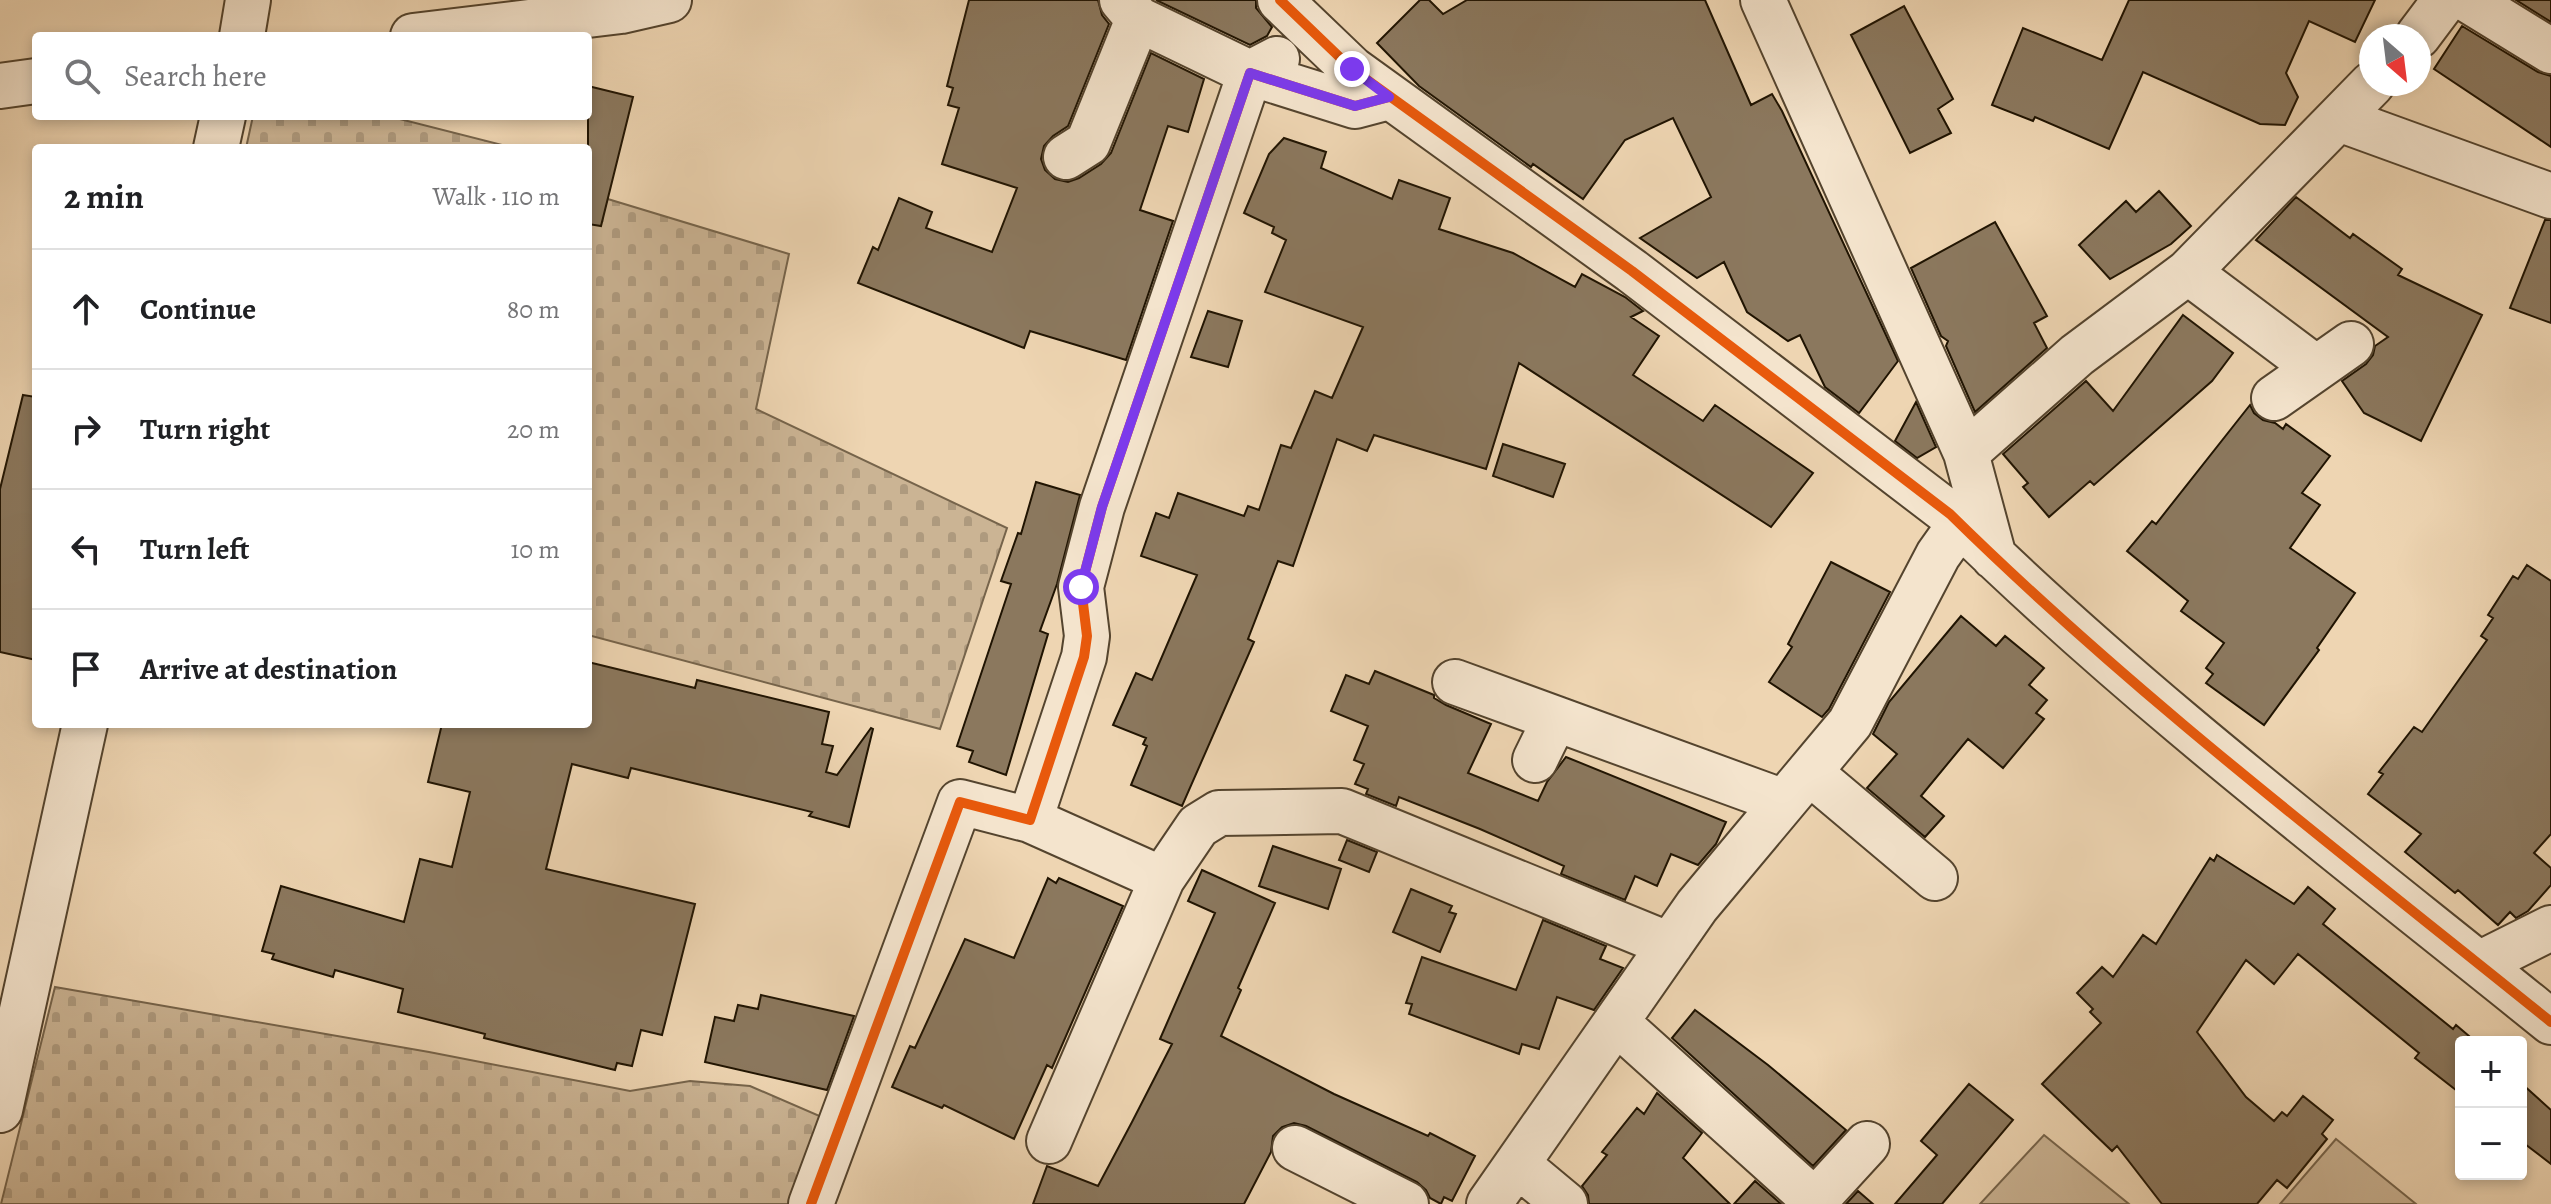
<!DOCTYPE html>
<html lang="en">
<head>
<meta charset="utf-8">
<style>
  body { margin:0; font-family:Alegreya,serif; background:#f2f2f2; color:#202124 }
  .controls { position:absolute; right:24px; bottom:24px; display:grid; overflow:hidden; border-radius:8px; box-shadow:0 4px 12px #0003 }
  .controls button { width:72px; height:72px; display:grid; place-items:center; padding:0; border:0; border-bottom:2px solid #e0e0e0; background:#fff; color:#202124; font:40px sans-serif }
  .compass { position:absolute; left:2359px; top:24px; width:72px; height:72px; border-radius:50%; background:#fff; box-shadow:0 4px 12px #0003; rotate:152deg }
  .stop { position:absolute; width:24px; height:24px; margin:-18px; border:6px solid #7c3aed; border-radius:50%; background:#fff }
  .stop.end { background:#7c3aed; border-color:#fff; box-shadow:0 2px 8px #0008 }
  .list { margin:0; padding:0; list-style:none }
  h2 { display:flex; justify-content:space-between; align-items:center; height:104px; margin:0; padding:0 32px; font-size:34px }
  h2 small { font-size:26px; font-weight:400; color:#757577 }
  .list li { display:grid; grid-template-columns:52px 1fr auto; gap:24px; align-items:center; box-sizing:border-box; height:120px; padding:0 32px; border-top:2px solid #e0e0e0 }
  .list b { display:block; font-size:30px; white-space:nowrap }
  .list em { font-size:26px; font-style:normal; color:#757577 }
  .icon { flex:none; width:44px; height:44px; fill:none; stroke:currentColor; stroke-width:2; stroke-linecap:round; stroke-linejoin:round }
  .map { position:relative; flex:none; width:2551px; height:1204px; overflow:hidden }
  .search { position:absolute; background:#fff; box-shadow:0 4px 12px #0003; left:32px; top:32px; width:560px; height:88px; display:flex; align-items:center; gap:20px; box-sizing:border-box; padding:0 28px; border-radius:8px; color:#757577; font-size:30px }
  .panel { position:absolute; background:#fff; box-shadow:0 4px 12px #0003; left:32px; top:144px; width:560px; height:584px; border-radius:8px }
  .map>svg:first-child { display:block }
  .cemetery { fill:url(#cemetery-stones); stroke:#76644b; stroke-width:2 }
  .garden { fill:#cbb494; stroke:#76644b; stroke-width:2 }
  .building { fill:#8b785e; stroke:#201402; stroke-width:2 }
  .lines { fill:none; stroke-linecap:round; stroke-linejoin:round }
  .minor-casing { stroke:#54442e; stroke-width:48 }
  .minor { stroke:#f4e4cd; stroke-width:44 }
  .cycleway-casing { stroke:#f4e4cd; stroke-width:15 }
  .cycleway { stroke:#e8590c; stroke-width:10 }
  .route { stroke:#7c3aed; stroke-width:10 }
</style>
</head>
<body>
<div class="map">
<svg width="2551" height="1204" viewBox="0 0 2551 1204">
  <defs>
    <pattern id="cemetery-stones" width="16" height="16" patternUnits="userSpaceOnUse" patternTransform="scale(2)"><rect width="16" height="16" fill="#cbb494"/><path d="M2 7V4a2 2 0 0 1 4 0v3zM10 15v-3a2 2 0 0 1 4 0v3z" fill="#ae9a7e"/></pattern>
  </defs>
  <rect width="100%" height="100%" fill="#eed5b2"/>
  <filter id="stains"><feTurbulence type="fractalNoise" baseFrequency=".0025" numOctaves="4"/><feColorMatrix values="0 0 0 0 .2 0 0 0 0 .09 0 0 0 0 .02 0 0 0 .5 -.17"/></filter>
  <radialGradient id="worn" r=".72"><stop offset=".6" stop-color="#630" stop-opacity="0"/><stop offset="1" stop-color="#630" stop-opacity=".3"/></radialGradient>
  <path class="cemetery" d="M253 116H388L514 148H246Z
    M588 193 789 254 756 409 1007 528 940 729 588 635Z
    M55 987 429 1052 630 1091 690 1081 750 1086 838 1124 806 1204H1Z"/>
  <path class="garden" d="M2044 1135 2129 1204H1980Z
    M2336 1139 2416 1204H2280Z"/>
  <path class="building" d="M969 0H1098L1102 15 1109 24 1068 126 1053 136 1044 146 1041 159 1045 170 1055 179 1068 182 1079 178 1101 164 1111 153 1151 53 1204 79 1188 132 1168 126 1140 210 1173 221 1126 360 1030 331 1024 348 858 283 873 247 878 250 899 198 932 212 926 228 992 252 1017 188 942 164 959 108 948 105 953 88 947 86Z
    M1156 0H1256V8L1272 27 1267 36 1250 45Z
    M1420 0H1429L1443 14 1467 0H1705L1751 105 1772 94 1782 111 1898 361 1859 413 1825 387 1800 335 1788 341 1747 312 1724 262 1697 278 1640 238 1711 197 1673 118 1625 140 1583 199 1533 164 1531 167 1419 86 1377 43Z
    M2129 0H2375L2355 42 2309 21 2286 73 2298 97 2285 125 2260 124 2143 72 2109 149 2035 117 2033 121 1992 105 2023 28 2102 60Z
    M2516 0H2551V22Z
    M1904 6 1953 99 1938 109 1951 133 1910 153 1851 35Z
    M2462 26 2538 72 2551 76V147L2434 69Z
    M588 86 633 97 601 226 588 224Z
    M1284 138 1326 152 1321 168 1392 199 1399 180 1450 198 1439 229 1513 253 1575 287 1582 274 1625 297 1643 311 1631 317 1659 336 1633 375 1703 421 1715 405 1813 473 1771 527 1519 363 1486 469 1374 435 1367 451 1337 439 1293 566 1278 561 1248 639 1254 642 1182 806 1131 785 1147 746 1143 744 1146 738 1113 725 1136 673 1152 680 1197 575 1141 556 1156 513 1169 518 1178 493 1244 516 1248 506 1259 510 1281 445 1291 448 1315 391 1332 398 1363 327 1265 292 1286 240 1272 233 1274 227 1244 213 1269 154Z
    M2159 191 2191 226 2171 244 2110 279 2079 245 2126 201 2136 212Z
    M2296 197 2350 238 2353 234 2402 269 2398 275 2482 315 2421 441 2364 413 2342 381 2366 364 2373 355 2375 346 2388 337 2256 240Z
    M2545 220H2551V323L2510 308Z
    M1995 222 2047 316 2034 323 2047 348 1975 412 1946 346 1948 341 1941 336 1911 268Z
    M1208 311 1242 321 1228 367 1191 357Z
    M2183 315 2233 353 2212 381 2094 485 2090 481 2049 517 2023 487 2028 483 2003 454 2086 381 2113 411Z
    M23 395 36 397V660L0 652V489Z
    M1916 402 1936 447 1917 458 1895 441Z
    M2250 405 2254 413 2263 420 2275 423 2283 429 2286 424 2330 456 2302 493 2320 505 2290 548 2355 593 2317 648 2319 650 2264 725 2206 683 2213 674 2206 668 2224 643 2181 611 2188 601 2127 551 2152 521 2156 524Z
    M1503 444 1565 464 1553 497 1493 476Z
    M1036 482 1080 495 1057 584 1040 631 1048 634 1006 775 969 762 973 751 957 746 1011 584 1001 581 1018 533 1021 534Z
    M1831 562 1890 592 1829 709 1822 717 1769 682 1792 647 1788 644Z
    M2527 565 2551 581V834L2534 853 2551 868V885L2528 911 2516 918 2510 912 2498 925 2458 890 2455 893 2405 852 2421 834 2368 794 2383 774 2379 772 2414 727 2422 732 2487 640 2481 636 2493 618 2488 615 2513 576 2518 579Z
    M1961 616 1996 646 2005 636 2044 668 2029 685 2047 700 2036 713 2044 719 2003 768 1968 739 1921 796 1944 816 1925 837 1867 788 1897 754 1873 734 1889 702Z
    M588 662 695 688 697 680 829 712 822 744 833 746 826 772 837 775 871 728 873 729 849 827 809 816 812 812 631 768 628 778 572 764 546 869 695 904 662 1035 641 1030 632 1066 617 1063 615 1070 484 1038 485 1034 398 1012 403 989 335 970 333 977 272 959 274 954 262 951 281 886 404 922 420 859 452 867 470 792 428 782 442 724H588Z
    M1375 671 1434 695V698L1446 705 1491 724 1468 773 1538 801 1547 782 1566 757 1726 822 1716 844 1698 865 1671 854 1657 886 1635 876 1625 900 1561 874 1564 866 1480 829 1399 797 1396 806 1366 794 1368 789 1355 784 1364 764 1354 760 1368 726 1331 711 1346 675 1369 684Z
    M1347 840 1377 852 1369 872 1339 860Z
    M1273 846 1341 869 1328 909 1259 886Z
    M2217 855 2294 904 2308 887 2335 909 2323 924 2453 1029 2456 1025 2476 1042H2461V1094L2415 1058 2419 1053 2298 954 2274 984 2246 960 2197 1032 2246 1097 2274 1121 2282 1112 2287 1116 2303 1096 2333 1120 2322 1134 2327 1139 2287 1188 2277 1180 2257 1204H2162L2117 1146 2112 1151 2042 1084 2101 1023 2090 1012 2093 1009 2077 993 2102 967 2113 977 2143 935 2156 944 2210 858 2214 861Z
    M1202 870 1275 903 1238 988 1241 990 1221 1036 1334 1094 1428 1136 1430 1133 1475 1156 1452 1201 1444 1197 1441 1204 1430 1198 1426 1190 1417 1182 1306 1126 1294 1123 1282 1127 1273 1136 1271 1152 1244 1204H1033L1047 1166 1098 1186 1132 1122 1172 1044 1160 1039 1215 913 1188 901Z
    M1048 878 1056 883 1059 878 1123 906 1052 1068 1047 1065 1014 1139 944 1105 942 1108 892 1087 910 1046 915 1048 965 939 1014 958Z
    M1411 889 1452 906 1449 912 1456 914 1440 952 1393 932Z
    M1543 920 1606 946 1600 959 1623 968 1594 1010 1557 997 1539 1049 1522 1044 1519 1054 1409 1014 1412 1004 1406 1003 1422 957 1516 990Z
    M761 995 854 1016 827 1090 705 1062 715 1017 734 1021 738 1005 758 1009Z
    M1695 1010 1768 1065 1846 1130 1813 1166 1672 1038Z
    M2521 1083 2551 1110V1164L2521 1141Z
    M1969 1084 2013 1120 1942 1204H1895L1937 1155 1921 1141Z
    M1657 1093 1702 1133 1683 1158 1730 1204H1589L1588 1195 1582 1186 1607 1155 1602 1152 1637 1108 1644 1114Z
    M1755 1181 1781 1204H1734Z
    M1858 1191 1873 1204H1846Z"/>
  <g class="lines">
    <defs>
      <path id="minor" d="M1122 0 1138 19 1250 73 1277 59
        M1280 0 1352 69 1632 271 1950 514C2137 698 2347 857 2551 1022
        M1763 0 1966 453 1994 557
        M2468 0 2551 51
        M242 36 248 0
        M413 36 621 11 669 0
        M2418 36 2445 0
        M0 86 36 81
        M2339 119 2551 196
        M216 148 223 116
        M1066 157 1088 143 1138 19
        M2188 272 2316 368
        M2274 398 2351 344
        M1966 453 2077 355 2188 272 2372 84
        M1455 682 1784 802
        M1535 760 1555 719
        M1809 772 1935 878
        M1030 820 1162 879 1198 826 1219 813 1342 811 1670 945
        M2479 964 2551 928
        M1616 1022 1815 1201
        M0 1110 85 724
        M1049 1141 1162 879
        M1295 1148 1406 1204
        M1517 1164 1565 1204
        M811 1204 960 802 1030 820 1084 657 1087 636 1081 587 1102 507 1250 73 1355 106 1389 97
        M1489 1204 1697 906 1850 723 1938 555 1960 524
        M1812 1204 1867 1144"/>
    </defs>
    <use href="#minor" class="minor-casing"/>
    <use href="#minor" class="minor"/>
    <defs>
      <path id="cycleway" d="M1280 0 1352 69 1632 271 1950 514C2137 698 2347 857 2551 1022
        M811 1204 960 802 1030 820 1084 657 1087 636 1081 587 1102 507 1250 73 1355 106 1389 97"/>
    </defs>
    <use href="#cycleway" class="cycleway-casing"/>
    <use href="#cycleway" class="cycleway"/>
  </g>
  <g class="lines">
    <path class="route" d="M1081 587 1102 507 1250 73 1355 106 1389 97 1352 69"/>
  </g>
  <rect width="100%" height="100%" filter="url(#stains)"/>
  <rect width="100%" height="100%" fill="url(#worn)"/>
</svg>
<div class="controls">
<button>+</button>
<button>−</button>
</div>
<svg class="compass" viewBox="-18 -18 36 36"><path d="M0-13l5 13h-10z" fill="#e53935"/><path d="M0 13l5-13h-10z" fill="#757577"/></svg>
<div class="stop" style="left:1081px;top:587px"></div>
<div class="stop end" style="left:1352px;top:69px"></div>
<div class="search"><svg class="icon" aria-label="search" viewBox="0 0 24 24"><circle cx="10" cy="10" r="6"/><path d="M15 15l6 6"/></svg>Search here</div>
<section class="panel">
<h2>2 min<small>Walk · 110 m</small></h2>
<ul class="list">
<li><svg class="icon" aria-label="ahead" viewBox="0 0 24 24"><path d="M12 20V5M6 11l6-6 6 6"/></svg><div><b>Continue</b></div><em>80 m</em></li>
<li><svg class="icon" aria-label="right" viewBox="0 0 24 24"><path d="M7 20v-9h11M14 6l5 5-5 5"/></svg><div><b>Turn right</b></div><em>20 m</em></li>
<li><svg class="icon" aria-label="left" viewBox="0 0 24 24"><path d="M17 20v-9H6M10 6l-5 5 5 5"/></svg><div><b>Turn left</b></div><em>10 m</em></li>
<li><svg class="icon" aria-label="arrive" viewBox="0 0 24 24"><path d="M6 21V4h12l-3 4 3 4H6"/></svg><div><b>Arrive at destination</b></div></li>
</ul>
</section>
</div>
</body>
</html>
